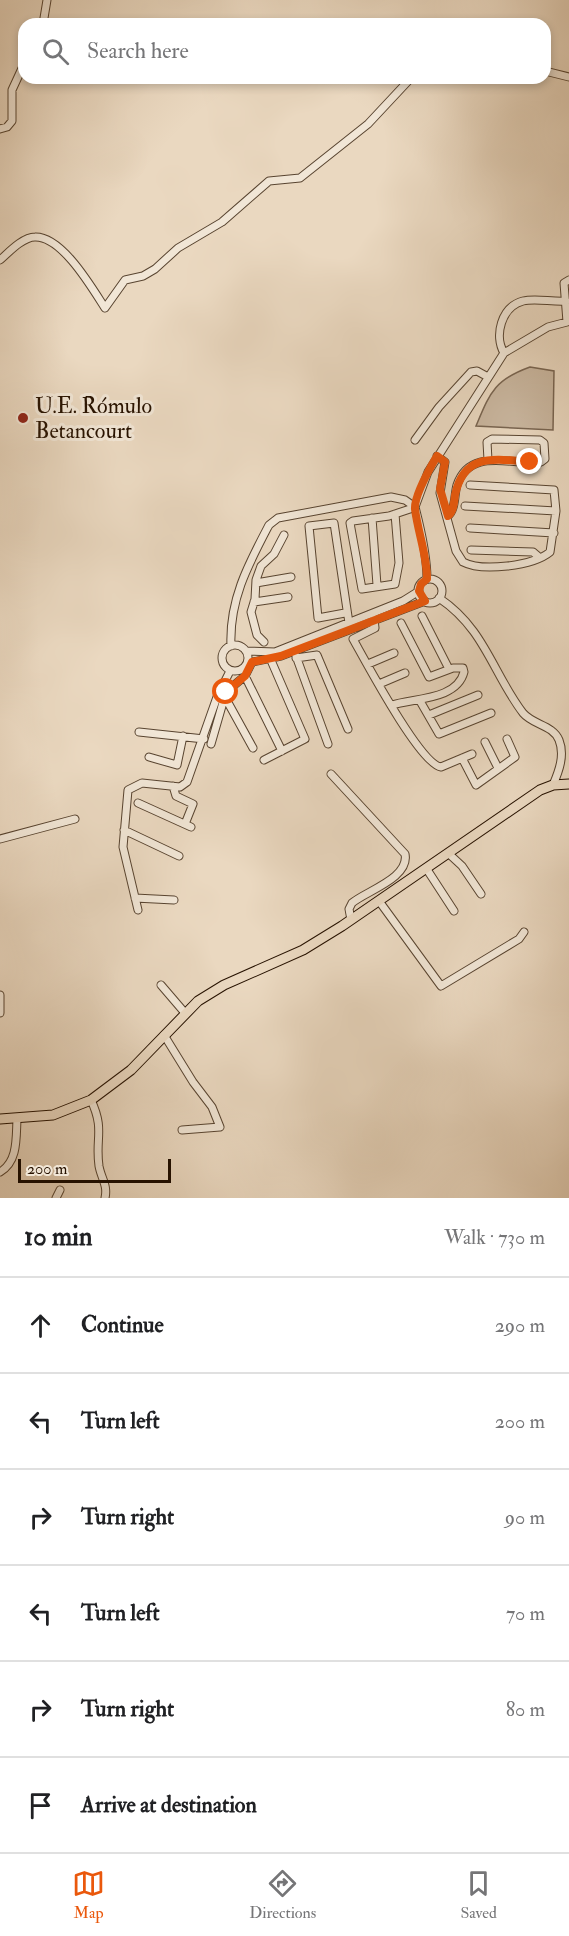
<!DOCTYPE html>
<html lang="en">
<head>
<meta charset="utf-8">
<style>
  body { margin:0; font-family:"IM FELL Double Pica",serif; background:#f2f2f2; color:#202124 }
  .scale { position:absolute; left:18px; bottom:15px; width:153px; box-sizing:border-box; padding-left:6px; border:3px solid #271200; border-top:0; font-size:16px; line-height:21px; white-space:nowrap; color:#271200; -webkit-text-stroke:4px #f1e6d6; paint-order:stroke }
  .stop { position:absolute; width:18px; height:18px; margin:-14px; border:4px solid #ea580c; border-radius:50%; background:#fff }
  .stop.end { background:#ea580c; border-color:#fff; box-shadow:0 2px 6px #0008 }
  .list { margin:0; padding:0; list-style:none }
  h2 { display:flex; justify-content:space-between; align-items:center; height:78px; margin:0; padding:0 24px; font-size:26px }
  h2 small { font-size:20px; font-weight:400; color:#757577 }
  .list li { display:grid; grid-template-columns:39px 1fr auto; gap:18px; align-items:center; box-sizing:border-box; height:96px; padding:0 24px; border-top:2px solid #e0e0e0 }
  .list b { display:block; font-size:22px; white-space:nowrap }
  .list em { font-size:20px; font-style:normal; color:#757577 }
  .icon { flex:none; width:33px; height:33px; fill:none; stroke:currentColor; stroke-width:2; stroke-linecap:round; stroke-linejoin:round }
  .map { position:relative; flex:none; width:569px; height:1198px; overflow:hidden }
  .search { position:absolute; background:#fff; box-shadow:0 3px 9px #0003; left:18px; right:18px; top:18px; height:66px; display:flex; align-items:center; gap:15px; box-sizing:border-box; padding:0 21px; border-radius:18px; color:#757577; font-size:22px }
  .sheet { height:654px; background:#fff }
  nav { display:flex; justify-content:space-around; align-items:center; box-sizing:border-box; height:84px; border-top:2px solid #e0e0e0; background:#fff; font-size:16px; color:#757577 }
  nav a { display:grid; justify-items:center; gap:3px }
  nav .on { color:#ea580c }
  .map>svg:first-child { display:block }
  .green { fill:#c9b69f; stroke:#786450; stroke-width:1.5 }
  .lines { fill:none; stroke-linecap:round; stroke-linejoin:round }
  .minor-casing { stroke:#584430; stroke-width:9 }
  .major-casing { stroke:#271200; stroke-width:11 }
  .minor { stroke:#f1e6d6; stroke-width:7 }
  .major { stroke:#ead8c0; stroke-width:9 }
  .route { stroke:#ea580c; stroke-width:8 }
  .poi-dot { fill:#8f2418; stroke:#f1e6d6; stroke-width:2 }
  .labels { text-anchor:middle; stroke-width:6; stroke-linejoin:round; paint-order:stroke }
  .poi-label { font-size:22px; fill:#271200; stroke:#f1e6d6; text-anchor:start }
</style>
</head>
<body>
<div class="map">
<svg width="569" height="1198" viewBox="0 0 569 1198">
  <rect width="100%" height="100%" fill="#ead8c0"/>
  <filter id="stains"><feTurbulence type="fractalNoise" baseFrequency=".00333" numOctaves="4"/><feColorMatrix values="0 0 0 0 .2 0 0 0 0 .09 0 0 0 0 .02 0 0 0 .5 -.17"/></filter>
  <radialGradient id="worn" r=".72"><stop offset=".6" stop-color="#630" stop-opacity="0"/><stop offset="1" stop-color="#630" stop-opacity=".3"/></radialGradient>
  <path class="green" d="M530 367 554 371 553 430 476 426C490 393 494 380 530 367Z"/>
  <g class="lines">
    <defs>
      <path id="minor" d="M43 24 47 0
        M545 71 569 77
        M0 129 7 127 12 121V90L24 64
        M0 260C9 252 23 237 35 237 62 236 92 288 105 308L125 280 143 276 155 269 178 248 222 222 269 181 300 178 368 124 411 78
        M504 353C494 336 501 307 523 301 535 298 552 302 566 301
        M415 440 439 407 471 372 477 371 488 377
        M437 456 445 462 440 493 456 551 463 562C482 572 533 566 550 552L556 511 554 490 470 485
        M465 506 556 511
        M415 507 428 472 504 353 548 327 567 322 564 283 569 280
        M395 514 399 563 395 584 362 589 350 523 353 521 389 516 410 509 412 505
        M448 516C456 509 454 495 457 485 470 446 513 466 541 462L545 459 544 443 540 440 492 439 487 442 488 460
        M372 518 377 585
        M470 528 554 533
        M471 550 533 552 540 558
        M418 591a12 12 0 1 1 24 0a12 12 0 1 1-24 0Z
        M256 583 291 577
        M439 598C485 629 492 672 523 713 533 725 553 725 559 740 565 755 559 771 553 785
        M254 602 288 597
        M345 613 318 618 309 526 334 523 349 623
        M422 616 449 669
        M374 619 375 628 353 639C366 662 420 764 441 767L472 754
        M264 642 257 635 251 612 255 599 256 580 261 566 274 554 284 535
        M222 658a13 13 0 1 1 26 0a13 13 0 1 1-26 0Z
        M231 646C229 600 248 565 269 525L278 518 391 497 405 500 415 507C421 530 427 555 427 579
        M246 651 275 652 403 601 419 591
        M296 656 328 744
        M296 658 317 655 348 729
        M248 663 281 656 425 601
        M368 664 394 653
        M245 676 282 751
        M379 684 405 673
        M226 699 253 748
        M420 701 439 734 491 713
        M392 705C414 698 457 700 464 672L463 668H453L429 677 401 623
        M429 715 478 695
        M139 732 204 739
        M485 742 498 768
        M211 744 226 692 245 676 252 662
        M149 757 177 765 183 736
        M462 758 476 785 515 757 507 739
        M264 760 305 739 270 658
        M331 774 405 854C410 878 366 891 352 903L349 909 351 920
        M173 786 176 796 193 804 185 824
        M138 803 191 827
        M124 830 179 856
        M0 839 75 819
        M448 853 462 866 481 894
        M426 868 454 911
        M135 898 174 900
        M379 901 441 986 519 939 524 932
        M138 910 123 847 128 790 142 783 180 787 187 782 217 697 230 671
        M161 985 185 1013
        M0 995V1013
        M164 1035 193 1082 212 1107 220 1127 182 1130
        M91 1100C105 1130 95 1138 99 1166 101 1178 108 1185 105 1198
        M0 1172C18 1162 16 1138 17 1119
        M56 1198 60 1190"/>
      <path id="major" d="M0 1119 53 1115 91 1100 131 1070 198 1001 224 985 303 950 342 926 540 790 553 785 569 784"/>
    </defs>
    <use href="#minor" class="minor-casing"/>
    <use href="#major" class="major-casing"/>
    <use href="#minor" class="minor"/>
    <use href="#major" class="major"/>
  </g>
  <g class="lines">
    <path class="route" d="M226 692 245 676 252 662 281 656 425 601 419 591 421 584 427 579C427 555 418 533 415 509 414 496 430 468 437 456L445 462 440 489 448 516C454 511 454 502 455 495 464 452 495 459 530 462"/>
  </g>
  <circle class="poi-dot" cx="23" cy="418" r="6"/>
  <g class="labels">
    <g class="poi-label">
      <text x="35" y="413">U.E. Rómulo<tspan x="35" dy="25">Betancourt</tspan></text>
    </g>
  </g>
  <rect width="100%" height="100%" filter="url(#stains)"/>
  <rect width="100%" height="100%" fill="url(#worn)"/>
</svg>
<div class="scale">200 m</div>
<div class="stop" style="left:226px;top:692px"></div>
<div class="stop end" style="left:530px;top:462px"></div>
<div class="search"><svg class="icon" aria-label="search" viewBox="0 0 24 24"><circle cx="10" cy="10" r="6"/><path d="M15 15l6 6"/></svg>Search here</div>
</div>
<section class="sheet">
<h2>10 min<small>Walk · 730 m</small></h2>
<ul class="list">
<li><svg class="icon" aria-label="ahead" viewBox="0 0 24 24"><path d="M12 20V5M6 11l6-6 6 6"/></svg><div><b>Continue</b></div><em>290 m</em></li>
<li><svg class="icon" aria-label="left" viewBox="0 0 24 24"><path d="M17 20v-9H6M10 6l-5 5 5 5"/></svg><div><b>Turn left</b></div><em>200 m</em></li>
<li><svg class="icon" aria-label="right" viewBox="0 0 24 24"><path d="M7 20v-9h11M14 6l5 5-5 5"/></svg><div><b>Turn right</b></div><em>90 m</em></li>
<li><svg class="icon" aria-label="left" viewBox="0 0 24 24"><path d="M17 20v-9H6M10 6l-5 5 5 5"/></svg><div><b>Turn left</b></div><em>70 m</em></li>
<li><svg class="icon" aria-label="right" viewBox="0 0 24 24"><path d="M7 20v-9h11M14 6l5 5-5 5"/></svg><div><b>Turn right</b></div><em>80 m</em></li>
<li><svg class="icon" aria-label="arrive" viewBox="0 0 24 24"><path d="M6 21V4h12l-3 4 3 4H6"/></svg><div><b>Arrive at destination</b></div></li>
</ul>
</section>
<nav>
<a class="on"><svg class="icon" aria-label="map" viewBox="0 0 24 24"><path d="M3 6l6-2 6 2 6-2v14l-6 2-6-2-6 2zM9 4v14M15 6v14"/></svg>Map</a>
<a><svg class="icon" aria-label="directions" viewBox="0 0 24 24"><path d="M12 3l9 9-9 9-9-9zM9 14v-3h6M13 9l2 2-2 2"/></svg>Directions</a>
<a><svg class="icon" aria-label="saved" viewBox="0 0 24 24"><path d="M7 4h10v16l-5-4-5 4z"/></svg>Saved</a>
</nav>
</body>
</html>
